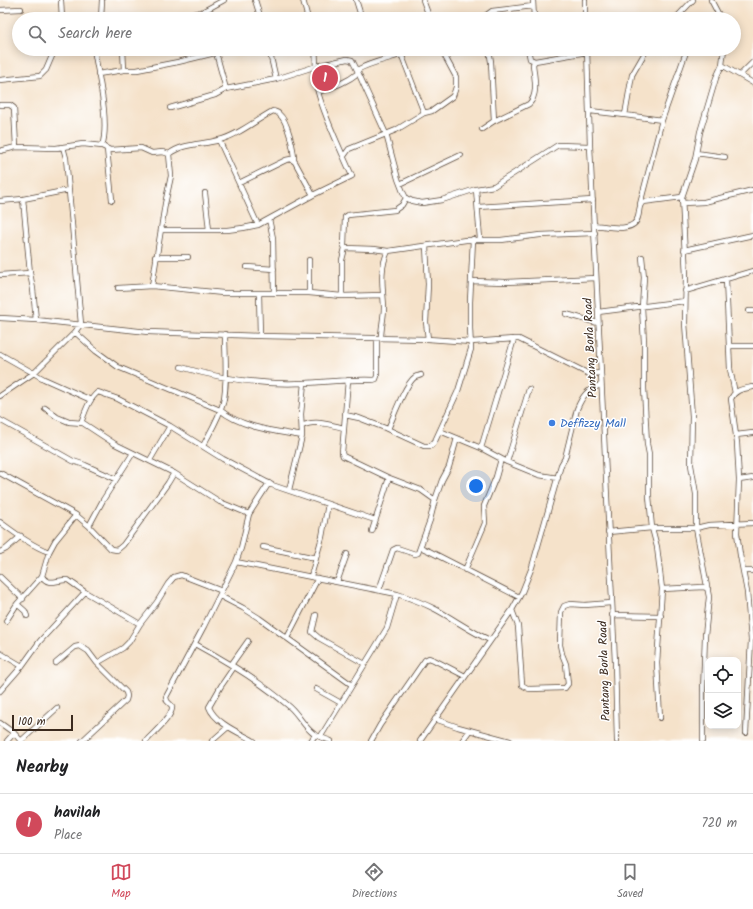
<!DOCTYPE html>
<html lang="en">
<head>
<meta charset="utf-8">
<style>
  body { margin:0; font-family:Kalam,sans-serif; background:#f6f6f6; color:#202124 }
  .controls { position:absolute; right:12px; bottom:12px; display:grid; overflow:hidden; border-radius:8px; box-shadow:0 2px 10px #0003 }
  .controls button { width:36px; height:36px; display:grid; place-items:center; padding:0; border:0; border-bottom:1px solid #e0e0e0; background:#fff; color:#202124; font:20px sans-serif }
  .scale { position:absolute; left:12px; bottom:10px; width:61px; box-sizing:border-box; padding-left:4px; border:2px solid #3b2a1e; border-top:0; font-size:11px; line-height:14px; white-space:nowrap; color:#3b2a1e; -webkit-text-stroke:3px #fff; paint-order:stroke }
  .you { position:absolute; left:476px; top:486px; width:14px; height:14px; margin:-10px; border:3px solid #fff; border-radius:50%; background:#1a73e8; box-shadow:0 0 0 6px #1a73e833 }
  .badge { display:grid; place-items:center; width:26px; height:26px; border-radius:50%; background:#d1495b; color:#fff; font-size:13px; font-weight:700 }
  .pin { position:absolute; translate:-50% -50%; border:2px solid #fff; box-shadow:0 1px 4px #0006 }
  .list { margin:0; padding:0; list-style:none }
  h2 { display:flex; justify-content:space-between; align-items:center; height:52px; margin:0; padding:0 16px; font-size:17px }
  h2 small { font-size:13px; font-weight:400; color:#757577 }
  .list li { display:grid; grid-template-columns:26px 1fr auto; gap:12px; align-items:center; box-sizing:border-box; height:60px; padding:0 16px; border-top:1px solid #e0e0e0 }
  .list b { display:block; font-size:15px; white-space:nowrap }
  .list p { margin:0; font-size:13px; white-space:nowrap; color:#757577 }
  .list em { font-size:13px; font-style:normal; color:#757577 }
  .icon { flex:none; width:22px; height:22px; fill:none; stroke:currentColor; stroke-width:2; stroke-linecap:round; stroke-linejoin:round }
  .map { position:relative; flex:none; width:753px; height:741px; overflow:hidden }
  .search { position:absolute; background:#fff; box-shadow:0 2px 10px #0003; left:12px; right:12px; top:12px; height:44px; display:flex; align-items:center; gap:10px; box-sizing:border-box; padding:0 14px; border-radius:22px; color:#757577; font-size:15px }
  .sheet { height:112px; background:#fff }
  nav { display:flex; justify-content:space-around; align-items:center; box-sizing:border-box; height:56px; border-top:1px solid #e0e0e0; background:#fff; font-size:11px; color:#757577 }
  nav a { display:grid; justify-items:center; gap:2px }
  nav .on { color:#d1495b }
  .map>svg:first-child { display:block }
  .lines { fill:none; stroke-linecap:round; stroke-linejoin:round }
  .minor-casing { stroke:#574638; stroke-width:6 }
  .minor { stroke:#fff; stroke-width:4.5 }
  .shop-dot { fill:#3f7fe0; stroke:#fff; stroke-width:1.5 }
  .labels { text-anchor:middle; stroke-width:3; stroke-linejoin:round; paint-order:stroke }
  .street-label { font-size:12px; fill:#3b2a1e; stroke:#fff }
  .shop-label { font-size:12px; fill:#366cbe; stroke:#fff; text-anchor:start }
</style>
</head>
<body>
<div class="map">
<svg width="753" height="741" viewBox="0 0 753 741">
  <rect width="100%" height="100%" fill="#fff"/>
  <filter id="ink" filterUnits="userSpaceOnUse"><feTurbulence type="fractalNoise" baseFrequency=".025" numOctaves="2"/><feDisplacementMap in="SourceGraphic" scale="8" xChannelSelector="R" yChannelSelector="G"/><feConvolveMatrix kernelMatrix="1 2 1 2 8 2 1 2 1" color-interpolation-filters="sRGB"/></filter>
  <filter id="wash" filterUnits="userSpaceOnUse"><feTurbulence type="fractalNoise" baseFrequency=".012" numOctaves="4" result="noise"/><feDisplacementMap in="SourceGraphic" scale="16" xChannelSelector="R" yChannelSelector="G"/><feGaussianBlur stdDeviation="0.9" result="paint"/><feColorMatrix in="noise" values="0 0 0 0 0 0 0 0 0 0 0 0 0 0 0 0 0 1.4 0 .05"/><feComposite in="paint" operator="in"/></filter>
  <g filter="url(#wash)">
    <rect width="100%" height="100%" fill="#f5e2ca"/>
  </g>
  <g filter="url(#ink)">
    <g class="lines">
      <defs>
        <path id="minor" d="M61 0 62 19
          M255 0 261 19
          M303 0 308 19
          M356 0 362 19
          M423 0 430 19
          M533 0 534 19
          M585 0V19
          M711 0 721 19
          M0 10 21 9
          M202 12 205 19
          M101 19 102 0
          M170 19 202 12 224 0
          M481 19 492 11 533 6
          M675 19 693 0
          M94 49C98 74 110 123 102 146
          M123 49 124 70H137L178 62 215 53
          M215 49 226 89 276 79 317 66 347 59 352 60 357 70
          M269 49 276 79
          M416 49C397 58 375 60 357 70L386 134 398 179 403 192 406 198 412 201 422 203 442 200 476 189 494 186 558 145 590 146
          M489 49 491 62 494 121
          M528 49 530 59 535 61
          M587 49 590 146 615 662 617 741
          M402 56 424 113
          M722 65 753 83
          M98 74 124 70
          M740 75 753 62
          M0 80 40 76 46 70 55 49
          M318 92C332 87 346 83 358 73
          M0 105H10L14 108 16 147
          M170 108 215 95 226 89
          M590 111 625 115 632 75 647 49
          M625 115 662 120
          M482 129 494 121 529 104C539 94 534 77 533 64L535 61 587 52
          M219 140 258 225
          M107 149 112 200
          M0 151 16 147 56 148 83 144 102 146 110 150 141 148 152 153 163 152 169 154C183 143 202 145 219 140 237 136 256 120 273 111 276 112 278 112 279 114 288 121 294 150 294 161
          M696 153 725 157
          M344 156 349 149 396 130 424 113 432 111 453 96 456 87V77L441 49
          M239 183 286 160 291 159 295 162 313 195
          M400 184 461 155
          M476 189 480 239
          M205 193 209 230
          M406 198 402 205 395 210 348 215 345 217 344 246 345 248 374 249 388 251 466 240H501L540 235 595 233
          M23 199 30 273 33 289 36 320
          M0 201 23 199 69 190
          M683 203 704 202 753 190
          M640 204 662 120 686 52
          M478 207 593 200
          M269 219 273 238 274 293
          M594 225C607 226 634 234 638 217 640 211 638 206 643 202L682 197
          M161 230H227L243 228 258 225 313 195 352 176C340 148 326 121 318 92 314 78 317 63 315 49
          M426 246 428 284 426 322 428 339
          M684 250 753 235
          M155 257H188
          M642 257 644 277 642 307 644 342V388L647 444 649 454V496L652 528 657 547 662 589 657 663 660 718
          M247 267 274 269
          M0 275 30 273
          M726 279 730 369 735 393
          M471 281 506 282 596 278
          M152 286 165 204 171 176 169 154
          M118 288 152 286 223 293H309L342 296 383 295
          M685 291 753 271
          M259 293 260 336
          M309 293V260
          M342 296V260L345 248
          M749 311H753
          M598 312 685 301
          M566 314 598 323
          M0 318 36 320 148 332 260 336 428 339 471 342 514 339H519L589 374 601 373
          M75 332 96 351 118 367 220 410C242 428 275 431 302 436
          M381 338C381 328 384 317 384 307 383 287 379 270 388 251
          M729 346H753
          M0 354 44 379 91 400
          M181 367C221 379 264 385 305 383 328 382 350 379 373 380L376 379 377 376V338
          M348 380 342 453 343 456 387 477 421 490 435 500
          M0 396 34 373 75 332 81 324 66 158 63 147
          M45 408 57 417 69 422 83 423 115 444 174 473 220 502 249 514
          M345 415 359 418 385 428 424 446H431L435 441 458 391 471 349 470 328V302L473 239
          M0 420 73 461 85 465 116 479
          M81 423C85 412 89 399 98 392L118 399 170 426 223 459 272 485 375 520
          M302 426C315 419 331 425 344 428
          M388 429C393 418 405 384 415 377 417 376 419 376 421 375
          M440 431 481 448 507 462 539 475 558 478
          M736 435 753 433
          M203 446C210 432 219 418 223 403 228 384 225 355 225 334
          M481 448 514 339
          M150 460 170 426
          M507 462 529 389
          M0 473 76 515 89 526 111 549 117 550 123 545 168 483 174 473
          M739 480 753 478
          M289 490 302 436 301 414 304 383
          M76 515 55 541 49 552 42 576C48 587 58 579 68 580L85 592 140 624
          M0 522C15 533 32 546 49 552
          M89 526 103 500 133 453
          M372 531 389 478
          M608 532 652 528H696L709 525 753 523
          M263 547 316 558
          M420 547 429 551 519 597
          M0 552 6 549 21 536
          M236 562 397 594C410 598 423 603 435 609 454 619 471 632 490 640
          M465 570 483 528 485 523 484 506 496 477 501 459
          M744 571H753
          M311 576 322 537 328 504
          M0 577 23 599
          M337 582 347 554
          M662 589 704 587 708 589
          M379 590 393 550 397 548 415 554 418 553 430 520 435 500 442 480 449 467 457 438
          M220 596 243 608 259 618 352 685
          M17 604 25 611 27 616
          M512 610 518 626 522 685 529 689 565 688 568 684 566 664 562 654 560 645 561 612 564 606 570 604 585 605 611 603
          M316 615 312 632 319 638 365 664
          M612 615 661 616
          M6 621 17 604 42 576
          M287 638 318 578
          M195 644C228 662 261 682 290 707 299 715 304 727 314 734 319 737 326 739 331 741
          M0 653 22 666
          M56 663 75 647 80 646 88 651 97 663
          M231 665 248 641
          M234 667 221 686 209 707C215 723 240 733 254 741
          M316 689 341 703
          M0 691 22 666 40 641 85 592
          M435 719 458 727 510 741
          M0 723 14 733 21 741
          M746 733 751 640 747 592 740 555 737 533 739 480 737 443 731 399C735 389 744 389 753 387
          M321 736 387 628 397 594
          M7 741 14 733
          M21 741 57 708
          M82 741 126 700 127 696 126 692 97 663 123 648 129 642 140 624 157 602 168 584 174 577 181 575 222 591
          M146 741C153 733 174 716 172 706L167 701 166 697 204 626 236 562 241 548 249 514 269 483
          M212 741 228 727
          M311 741 315 735
          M371 741 380 725 425 660 429 658 434 660 465 676
          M420 741 512 610 522 592 532 567 561 465 565 458 577 409C582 397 587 389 601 385
          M462 741 470 730
          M703 741V692L705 636 709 597 696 528V494L691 465 692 416 685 323 686 276 682 197 695 159 700 132 716 78 722 65 724 49"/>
      </defs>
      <use href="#minor" class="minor-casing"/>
      <use href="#minor" class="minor"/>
    </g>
  </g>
  <circle class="shop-dot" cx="552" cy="423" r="4"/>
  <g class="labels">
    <g class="street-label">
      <text transform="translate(590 348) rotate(-93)" y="4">Pantang Borla Road</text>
      <text transform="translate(604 671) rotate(-92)" y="4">Pantang Borla Road</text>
    </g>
    <g class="shop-label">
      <text x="560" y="427">Deffizzy Mall</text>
    </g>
  </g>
</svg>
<div class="controls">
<button><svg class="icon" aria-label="locate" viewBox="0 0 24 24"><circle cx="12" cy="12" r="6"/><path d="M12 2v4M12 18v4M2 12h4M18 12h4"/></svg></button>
<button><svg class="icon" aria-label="layers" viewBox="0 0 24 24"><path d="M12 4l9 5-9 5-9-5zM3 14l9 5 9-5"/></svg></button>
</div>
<div class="scale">100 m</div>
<div class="you"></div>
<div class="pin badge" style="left:325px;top:78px">1</div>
<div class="search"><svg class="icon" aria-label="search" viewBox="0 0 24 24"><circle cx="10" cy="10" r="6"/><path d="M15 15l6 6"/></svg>Search here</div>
</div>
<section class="sheet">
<h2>Nearby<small></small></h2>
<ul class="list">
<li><span class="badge">1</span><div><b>havilah</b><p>Place</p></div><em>720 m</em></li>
</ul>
</section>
<nav>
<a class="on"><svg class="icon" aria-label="map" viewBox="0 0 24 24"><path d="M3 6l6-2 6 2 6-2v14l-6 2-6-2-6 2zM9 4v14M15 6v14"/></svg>Map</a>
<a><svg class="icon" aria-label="directions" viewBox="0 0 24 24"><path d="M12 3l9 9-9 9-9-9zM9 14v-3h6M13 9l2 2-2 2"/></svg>Directions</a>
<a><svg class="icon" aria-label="saved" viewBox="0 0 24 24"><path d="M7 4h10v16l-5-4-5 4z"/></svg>Saved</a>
</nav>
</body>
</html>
